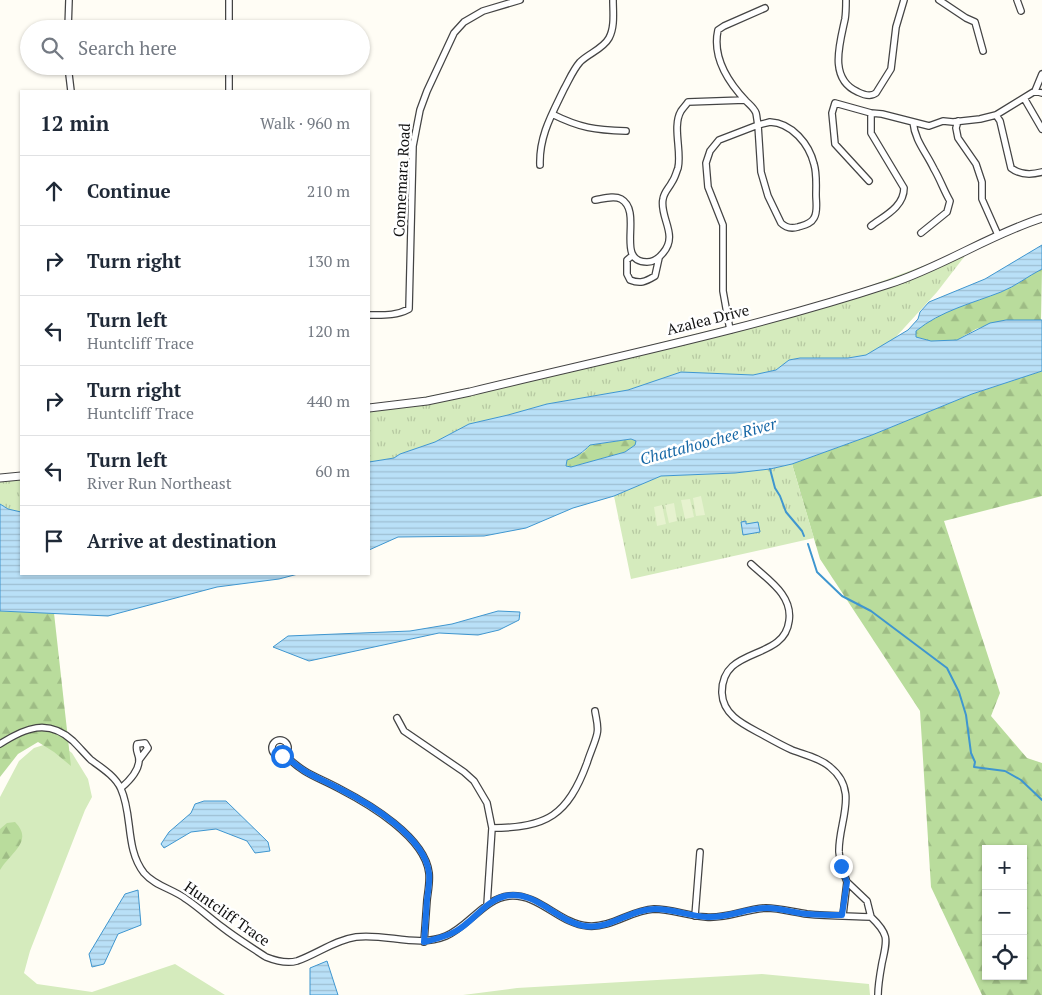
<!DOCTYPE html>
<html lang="en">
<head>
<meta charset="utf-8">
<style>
  body { margin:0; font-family:"PT Serif",serif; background:#f2f2f3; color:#1f2937 }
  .controls { position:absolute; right:15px; bottom:15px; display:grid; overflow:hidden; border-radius:0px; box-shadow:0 1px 4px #0004 }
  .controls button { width:45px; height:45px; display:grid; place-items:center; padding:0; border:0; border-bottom:1px solid #e0e1e3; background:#fff; color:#1f2937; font:25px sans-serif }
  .stop { position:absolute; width:15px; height:15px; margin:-11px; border:4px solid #1a73e8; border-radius:50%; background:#fff }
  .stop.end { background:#1a73e8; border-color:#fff; box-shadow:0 1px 5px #0008 }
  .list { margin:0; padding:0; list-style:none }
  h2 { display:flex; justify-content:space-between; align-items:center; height:65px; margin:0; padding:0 20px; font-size:21px }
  h2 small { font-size:16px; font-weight:400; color:#747a83 }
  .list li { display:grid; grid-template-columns:32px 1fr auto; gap:15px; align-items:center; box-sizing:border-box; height:70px; padding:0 20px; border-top:1px solid #e0e1e3 }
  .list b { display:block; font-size:19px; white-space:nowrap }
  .list p { margin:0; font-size:16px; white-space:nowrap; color:#747a83 }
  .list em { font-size:16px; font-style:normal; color:#747a83 }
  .icon { flex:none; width:28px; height:28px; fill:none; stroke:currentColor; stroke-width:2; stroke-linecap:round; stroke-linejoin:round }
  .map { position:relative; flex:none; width:1042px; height:995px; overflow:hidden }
  .search { position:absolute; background:#fff; box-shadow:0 1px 4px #0004; left:20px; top:20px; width:350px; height:55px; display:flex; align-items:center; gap:12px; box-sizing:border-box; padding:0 18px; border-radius:28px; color:#747a83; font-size:19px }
  .panel { position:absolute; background:#fff; box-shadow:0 1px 4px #0004; left:20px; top:90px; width:350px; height:485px; border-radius:0px }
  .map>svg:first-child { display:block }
  .grass { fill:#d5ebbd }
  .forest { fill:url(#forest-firs); fill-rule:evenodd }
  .park { fill:url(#park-tufts) }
  .pitch { fill:#e6f2cf }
  .water { fill:url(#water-rules); stroke:#3f96cf; fill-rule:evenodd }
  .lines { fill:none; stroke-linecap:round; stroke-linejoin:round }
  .stream { stroke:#3f96cf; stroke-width:2 }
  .minor-casing { stroke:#444; stroke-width:8 }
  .tertiary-casing { stroke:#444; stroke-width:9 }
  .minor { stroke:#fff; stroke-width:5.5 }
  .tertiary { stroke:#fff; stroke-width:7 }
  .route { stroke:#1a73e8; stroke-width:6 }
  .labels { text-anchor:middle; stroke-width:5; stroke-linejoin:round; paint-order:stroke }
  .street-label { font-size:15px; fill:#111; stroke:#fff }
  .water-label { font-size:16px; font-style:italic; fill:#1768a6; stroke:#fff }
</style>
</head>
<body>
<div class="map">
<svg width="1042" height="995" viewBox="0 0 1042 995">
  <defs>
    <pattern id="forest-firs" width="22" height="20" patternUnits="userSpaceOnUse" patternTransform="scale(1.25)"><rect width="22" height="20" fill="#b9dc9c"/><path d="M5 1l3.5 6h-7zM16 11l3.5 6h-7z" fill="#9ebc85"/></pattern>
    <pattern id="park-tufts" width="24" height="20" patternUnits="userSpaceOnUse" patternTransform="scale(1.25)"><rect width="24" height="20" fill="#d5ebbd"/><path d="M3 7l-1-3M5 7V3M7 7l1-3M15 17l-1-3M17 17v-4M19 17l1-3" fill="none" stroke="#b6c8a1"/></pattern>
    <pattern id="water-rules" width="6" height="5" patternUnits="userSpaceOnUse" patternTransform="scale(1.25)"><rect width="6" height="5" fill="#b9e0f7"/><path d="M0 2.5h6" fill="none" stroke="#9ebfd3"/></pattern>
  </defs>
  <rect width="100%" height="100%" fill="#fffdf5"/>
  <path class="grass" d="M56 741 72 753 88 779 92 797 85 810 30 951 24 973 37 984 92 992 175 964 225 995H0V797L19 761 34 748Z
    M762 974 869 984 870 995H463L517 988Z"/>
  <path class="forest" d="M1042 269 1041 320H1006L976 329 957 340 931 341 916 337V331C940 311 972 303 1001 292 1016 286 1028 276 1042 269Z
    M1042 371V496L944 521 1000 693 991 716 1027 758 1042 763V995H982L931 887 920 711 820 559 792 464 872 435 972 394ZM986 849H1023V976H986Z
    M631 439 636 441 635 445 625 452 571 467 566 466 567 460 584 452 590 445Z
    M0 611 54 613 71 766 54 752 38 742 18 754 0 777Z
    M15 822C34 841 11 852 0 870V829L7 823Z"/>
  <path class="park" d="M971 248 937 292 894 339 866 355 848 358H800L789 360 776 370 753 375 681 372 628 390 547 404 508 415 469 424 435 442 400 454 394 458 369 462V408L509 380 829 301Z
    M792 464 814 538 631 579 614 496 661 476 735 473 770 469Z
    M21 479V512L8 509 0 504V480Z"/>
  <path class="pitch" d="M701 496 705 515 696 516 693 498Z
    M690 499 694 517 685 519 681 500Z
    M674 503 677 521 669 523 665 505Z
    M662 505 666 524 657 526 654 507Z"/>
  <path class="water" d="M1042 245V269C1028 276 1016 286 1001 292 973 303 940 311 916 331V337L931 341 957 340 990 323 1006 320H1042V371L972 394 872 435 792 464 770 469 735 473 661 476 614 496 573 508 526 528 484 536 398 537 369 550V462L394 458 400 454 435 442 469 424 508 415 547 404 628 390 681 372 753 375 776 370 789 360 800 358H848L866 355 908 330 918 319 920 312 929 302 985 279ZM631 439 636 441 635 445 625 452 571 467 566 466 567 460C577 457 583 452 590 445Z
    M0 504 8 509 21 512V574H298L279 579 217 587 108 616 0 611Z
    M746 521V524L758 522 760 532 743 535 741 522Z
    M498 611 520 612 519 620 499 630 478 635 439 633 309 661 273 647 288 636 410 631 452 624Z
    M204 801H226L268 842 270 851 255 853 247 841 216 829 191 832 164 848 161 844 169 832 191 813 195 804Z
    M138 890 141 925 118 934 104 964 92 967 89 954 125 894Z
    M327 961 338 995H310V968Z"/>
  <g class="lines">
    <path class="stream" d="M770 469 775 488 780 496 786 512 802 531 804 536
      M808 544 817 572 842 596 871 611 947 668 959 692 966 715 971 753 975 762 974 767 1005 771 1021 780 1042 800"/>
    <defs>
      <path id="minor" d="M846 0C846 6 846 13 845 19 840 43 828 79 858 92 864 95 871 97 876 93L891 69 896 27 904 0
        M939 0 966 18 975 22 983 51
        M1017 0 1021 11
        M68 29 69 0
        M229 29V0
        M68 66 71 91
        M229 91V66
        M1035 91 1042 93
        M1024 98 1042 129
        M552 114C580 128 595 130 626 131
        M996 115 1000 121 1011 168C1020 175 1031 175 1042 172
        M958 121 956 128 958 138 976 164 982 182V199L998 235
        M770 122C792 123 809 144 814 164 817 174 816 185 816 195 816 202 818 212 814 218 811 224 804 225 798 227 791 229 786 228 781 223L768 196 761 172 758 125Z
        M913 122C915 141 926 152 934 169 940 179 944 191 950 201L947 212 921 233
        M540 165C539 136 552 114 564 89 569 80 573 70 580 62 589 53 603 49 609 38 615 27 613 12 613 0
        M869 181 835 144 832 113 835 103 871 113 882 114 929 126 943 121 953 122 980 119 996 115 1035 91 1042 74
        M595 200C602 199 614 195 621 199 644 212 614 262 647 262 653 262 659 258 663 253 679 235 659 217 663 199 664 192 669 188 672 182 675 178 676 173 678 168 682 152 672 126 681 111 683 108 686 105 688 102L745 100
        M871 226C884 216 904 207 904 188L871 133V113
        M633 255 627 260V274L630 280C640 284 645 282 655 276L659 258
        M369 315C383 315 396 316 409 309L413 146 420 110 427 91 454 33 464 22 483 11 520 0
        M730 330 723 291V225L708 187 706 163 710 151 719 140 758 125C757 121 757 117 756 113 754 108 750 105 746 101 728 82 712 57 718 30L724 26 765 8
        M751 564C768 580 793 595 789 621 784 662 721 645 722 693 723 717 747 726 765 736 774 741 783 746 792 750 805 755 820 758 830 767 860 791 838 822 839 852 840 863 843 872 847 882
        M397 718 404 731 464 772 474 781 487 803 492 828 487 905
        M272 748a8 8 0 1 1 16 0a8 8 0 1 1-16 0Z
        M0 744C25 728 48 718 73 741 79 747 85 754 91 760 102 768 116 777 121 789 133 815 125 849 144 873 155 886 173 889 186 899 198 907 210 918 222 927 236 938 251 947 266 957 276 961 286 964 297 961 317 954 335 940 356 937 386 933 417 948 446 936 468 927 485 898 509 896 539 893 559 924 588 926 612 928 631 910 654 909 671 909 689 916 706 917 727 919 745 909 766 908 779 908 793 912 807 914 828 916 850 916 871 917 890 935 887 940 882 963 880 974 878 985 878 995
        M285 755C305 775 316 776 340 789 369 804 425 837 429 873 430 882 428 891 427 900 426 914 425 928 424 942
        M121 788C128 782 139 771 139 760 139 754 135 751 137 744L145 743 148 748 139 760
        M492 828C547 828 568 815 587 763 590 753 595 743 597 734 599 727 596 718 595 711
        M843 915 847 882 867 901 871 917
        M695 916 700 852"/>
      <path id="tertiary" d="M369 408 427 401 470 392C610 358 752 329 889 284 942 267 989 235 1042 218
        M0 478 21 476"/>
    </defs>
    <use href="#minor" class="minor-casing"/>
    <use href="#tertiary" class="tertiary-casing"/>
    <use href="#minor" class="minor"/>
    <use href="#tertiary" class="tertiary"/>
  </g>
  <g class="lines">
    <path class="route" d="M282 756 285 755C305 775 316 776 340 789 370 804 425 837 429 873 430 882 428 891 427 900 426 914 425 928 424 942 435 939 446 937 456 931 474 921 485 901 505 896 535 889 557 922 585 926 610 930 630 909 655 909 672 909 690 916 707 917 728 918 747 908 767 908 781 908 794 913 808 914 820 915 831 915 842 915L847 882 841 866"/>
  </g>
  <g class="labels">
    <g class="street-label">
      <text transform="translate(402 180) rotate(-87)" y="5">Connemara Road</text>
      <text transform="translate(708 320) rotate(-14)" y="5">Azalea Drive</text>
      <text transform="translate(227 914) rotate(35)" y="5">Huntcliff Trace</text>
    </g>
    <g class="water-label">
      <text transform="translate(708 441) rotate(-15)" y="6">Chattahoochee River</text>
    </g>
  </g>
</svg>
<div class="controls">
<button>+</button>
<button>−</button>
<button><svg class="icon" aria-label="locate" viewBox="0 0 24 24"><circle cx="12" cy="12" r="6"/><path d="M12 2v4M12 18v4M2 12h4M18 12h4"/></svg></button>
</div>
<div class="stop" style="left:282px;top:756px"></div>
<div class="stop end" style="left:841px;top:866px"></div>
<div class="search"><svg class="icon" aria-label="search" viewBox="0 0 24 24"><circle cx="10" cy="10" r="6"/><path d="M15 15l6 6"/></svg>Search here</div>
<section class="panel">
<h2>12 min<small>Walk · 960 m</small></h2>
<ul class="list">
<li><svg class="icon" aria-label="ahead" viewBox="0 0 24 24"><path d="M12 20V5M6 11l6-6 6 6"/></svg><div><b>Continue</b></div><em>210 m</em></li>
<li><svg class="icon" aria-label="right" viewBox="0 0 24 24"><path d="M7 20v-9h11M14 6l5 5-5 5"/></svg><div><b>Turn right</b></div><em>130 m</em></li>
<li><svg class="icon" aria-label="left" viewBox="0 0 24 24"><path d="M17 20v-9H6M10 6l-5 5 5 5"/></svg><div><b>Turn left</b><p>Huntcliff Trace</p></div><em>120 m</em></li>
<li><svg class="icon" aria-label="right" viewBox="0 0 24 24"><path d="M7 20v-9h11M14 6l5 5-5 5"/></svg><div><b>Turn right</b><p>Huntcliff Trace</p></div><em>440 m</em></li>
<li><svg class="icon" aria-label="left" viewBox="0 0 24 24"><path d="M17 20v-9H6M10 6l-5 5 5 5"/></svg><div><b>Turn left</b><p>River Run Northeast</p></div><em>60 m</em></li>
<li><svg class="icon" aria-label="arrive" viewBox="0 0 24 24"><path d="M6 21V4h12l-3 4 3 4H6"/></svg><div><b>Arrive at destination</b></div></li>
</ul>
</section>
</div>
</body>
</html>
